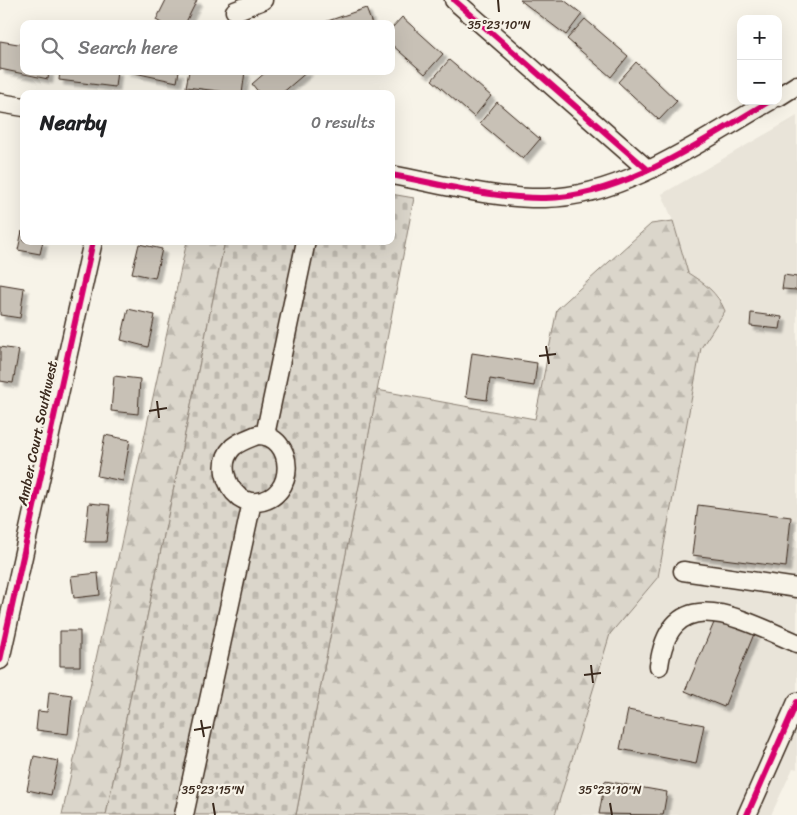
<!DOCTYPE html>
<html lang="en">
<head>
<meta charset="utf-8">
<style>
  body { margin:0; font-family:Sriracha,sans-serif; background:#f2f2f2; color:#202124 }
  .controls { position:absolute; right:15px; top:15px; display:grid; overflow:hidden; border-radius:10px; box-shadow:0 5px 20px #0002 }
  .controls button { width:45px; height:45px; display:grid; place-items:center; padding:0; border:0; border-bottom:1px solid #e0e0e0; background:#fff; color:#202124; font:25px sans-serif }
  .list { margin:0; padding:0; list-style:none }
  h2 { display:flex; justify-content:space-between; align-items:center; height:65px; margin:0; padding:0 20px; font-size:21px }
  h2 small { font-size:16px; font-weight:400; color:#757577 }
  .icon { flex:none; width:28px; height:28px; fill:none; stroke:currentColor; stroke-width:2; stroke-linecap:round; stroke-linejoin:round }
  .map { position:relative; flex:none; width:797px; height:815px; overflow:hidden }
  .search { position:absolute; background:#fff; box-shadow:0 5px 20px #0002; left:20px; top:20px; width:375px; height:55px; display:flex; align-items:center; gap:12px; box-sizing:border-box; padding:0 18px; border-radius:10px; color:#757577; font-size:19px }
  .panel { position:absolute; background:#fff; box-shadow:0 5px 20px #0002; left:20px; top:90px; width:375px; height:155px; border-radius:10px }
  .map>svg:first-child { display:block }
  .built { fill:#e9e4d9 }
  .forest { fill:url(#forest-firs); stroke:#8b8074 }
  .cemetery { fill:url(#cemetery-stones); stroke:#8b8074 }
  .building { fill:#c8c1b6; stroke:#3b2a1e; filter:url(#shadow) }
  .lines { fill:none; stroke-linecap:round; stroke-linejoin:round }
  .minor-casing { stroke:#3b2a1e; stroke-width:21 }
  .minor { stroke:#f7f3e8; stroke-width:18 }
  .cycleway-casing { stroke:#f7f3e8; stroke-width:9 }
  .cycleway { stroke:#d6006c; stroke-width:6 }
  .ticks { fill:none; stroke:#3b2a1e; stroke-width:2 }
  .labels { text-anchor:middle; stroke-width:4.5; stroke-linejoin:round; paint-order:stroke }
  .street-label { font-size:14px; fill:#3b2a1e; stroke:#f7f3e8 }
  .ticks-label { font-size:12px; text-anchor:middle; fill:#3b2a1e; stroke:#f7f3e8; stroke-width:4.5; stroke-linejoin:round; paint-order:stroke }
</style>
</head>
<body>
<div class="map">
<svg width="797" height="815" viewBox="0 0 797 815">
  <defs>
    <pattern id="forest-firs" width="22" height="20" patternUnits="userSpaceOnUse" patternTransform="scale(1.25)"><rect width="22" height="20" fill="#dbd6cb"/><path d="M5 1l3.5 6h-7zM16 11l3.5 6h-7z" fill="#bdb8ae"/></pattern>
    <pattern id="cemetery-stones" width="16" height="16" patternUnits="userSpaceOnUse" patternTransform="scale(1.25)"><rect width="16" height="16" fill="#dbd6cb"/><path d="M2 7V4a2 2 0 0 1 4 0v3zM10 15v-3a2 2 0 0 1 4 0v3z" fill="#bdb8ae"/></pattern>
    <filter id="shadow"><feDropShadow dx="4.5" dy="4.5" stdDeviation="1" flood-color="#0004"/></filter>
  </defs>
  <rect width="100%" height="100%" fill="#f7f3e8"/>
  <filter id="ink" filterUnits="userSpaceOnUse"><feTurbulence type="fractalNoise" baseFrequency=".02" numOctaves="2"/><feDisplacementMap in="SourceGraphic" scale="10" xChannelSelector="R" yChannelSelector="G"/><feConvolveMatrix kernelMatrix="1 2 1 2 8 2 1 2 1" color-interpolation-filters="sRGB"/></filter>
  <g filter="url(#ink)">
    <path class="built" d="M797 116V769L793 768 771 815H555L610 634 658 577 701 348 725 311 720 298 702 282 688 273 673 221 662 194Z"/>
    <path class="forest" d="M673 221 688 273C704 283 718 293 725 311L701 348 658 577 610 634 555 815H296L377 390 535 419 557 309 651 224Z
      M187 241H225L106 815H62Z"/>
    <path class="cemetery" d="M391 194 414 198 296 815H106L225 241H391Z"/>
    <path class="building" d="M166 0H197L185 24H163L156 20Z
      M520 0H564L582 14 566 35Z
      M366 8 372 24H319Z
      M402 17 443 54 425 74 391 44V29Z
      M585 19 628 56 611 77 567 39Z
      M0 41 24 45V71H49L48 79 0 69Z
      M449 60 491 96 474 117 432 80Z
      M636 62 677 101 659 120 618 82Z
      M60 71H117L115 87 59 80Z
      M125 71H179L177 82Z
      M189 71H245L242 94 186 87Z
      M267 71H308L281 94H260L252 84Z
      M497 102 540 139 523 159 480 123Z
      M22 231 24 241H43L40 254 18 250Z
      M139 244 162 249 155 278 132 273Z
      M784 275 797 277V290L782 289Z
      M0 284 24 288 20 318 0 315Z
      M128 309 155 315 148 347 121 340Z
      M751 313 782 317 780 329 750 326Z
      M0 347 19 350 13 383 0 381Z
      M472 353 537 363 534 386 490 379 487 400 466 397Z
      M114 376 140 379 138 414 111 411Z
      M105 435 130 440 123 481 97 476Z
      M89 503 110 505 106 542H85Z
      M698 505 791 517 786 567 692 555Z
      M98 573 100 595 74 598 71 576Z
      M716 618 754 634 724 707 685 691Z
      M60 631H80V666H60Z
      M49 692 72 695 68 734 36 730 38 711 47 712Z
      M628 710 704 725 696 764 620 749Z
      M34 756 58 761 51 795 27 790Z
      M605 781 667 792 663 815 599 814Z"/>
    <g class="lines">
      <defs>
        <path id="minor" d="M454 0 647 169
          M235 11 263 0
          M778 97 797 85
          M0 103 24 107
          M391 175C441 184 494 199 545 198 624 197 704 139 770 101
          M257 435C295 434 298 498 257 502 251 503 245 501 239 497 225 485 218 462 233 447 240 441 250 438 257 435Z
          M265 435 306 241
          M683 571 797 588
          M0 660 93 241
          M659 666C671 577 744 621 797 643
          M184 815 252 502
          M747 815 797 702"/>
      </defs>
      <use href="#minor" class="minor-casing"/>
      <use href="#minor" class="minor"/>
      <defs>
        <path id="cycleway" d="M454 0 647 169
          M391 175C441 184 494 199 545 198 624 197 704 139 770 101
          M0 660 93 241
          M747 815 797 702"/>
      </defs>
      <use href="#cycleway" class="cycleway-casing"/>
      <use href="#cycleway" class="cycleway"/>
    </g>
  </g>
  <path class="ticks" d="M498 0 499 12M546 346 549 364M539 356 556 354M157 401 159 418M149 411 167 408M591 665 593 683M584 675 601 673M201 720 204 737M194 730 211 727M213 803 215 815M610 803 612 815"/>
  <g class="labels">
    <g class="street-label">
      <text transform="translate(37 433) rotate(-78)" y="5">Amber Court Southwest</text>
    </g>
  </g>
  <g class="ticks-label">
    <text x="499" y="29">35°23'10"N</text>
    <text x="213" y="794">35°23'15"N</text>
    <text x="610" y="794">35°23'10"N</text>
  </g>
</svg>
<div class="controls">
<button>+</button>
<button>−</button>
</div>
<div class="search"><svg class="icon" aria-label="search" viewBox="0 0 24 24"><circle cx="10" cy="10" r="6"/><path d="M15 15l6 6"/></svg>Search here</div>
<section class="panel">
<h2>Nearby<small>0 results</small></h2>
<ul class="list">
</ul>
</section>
</div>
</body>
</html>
